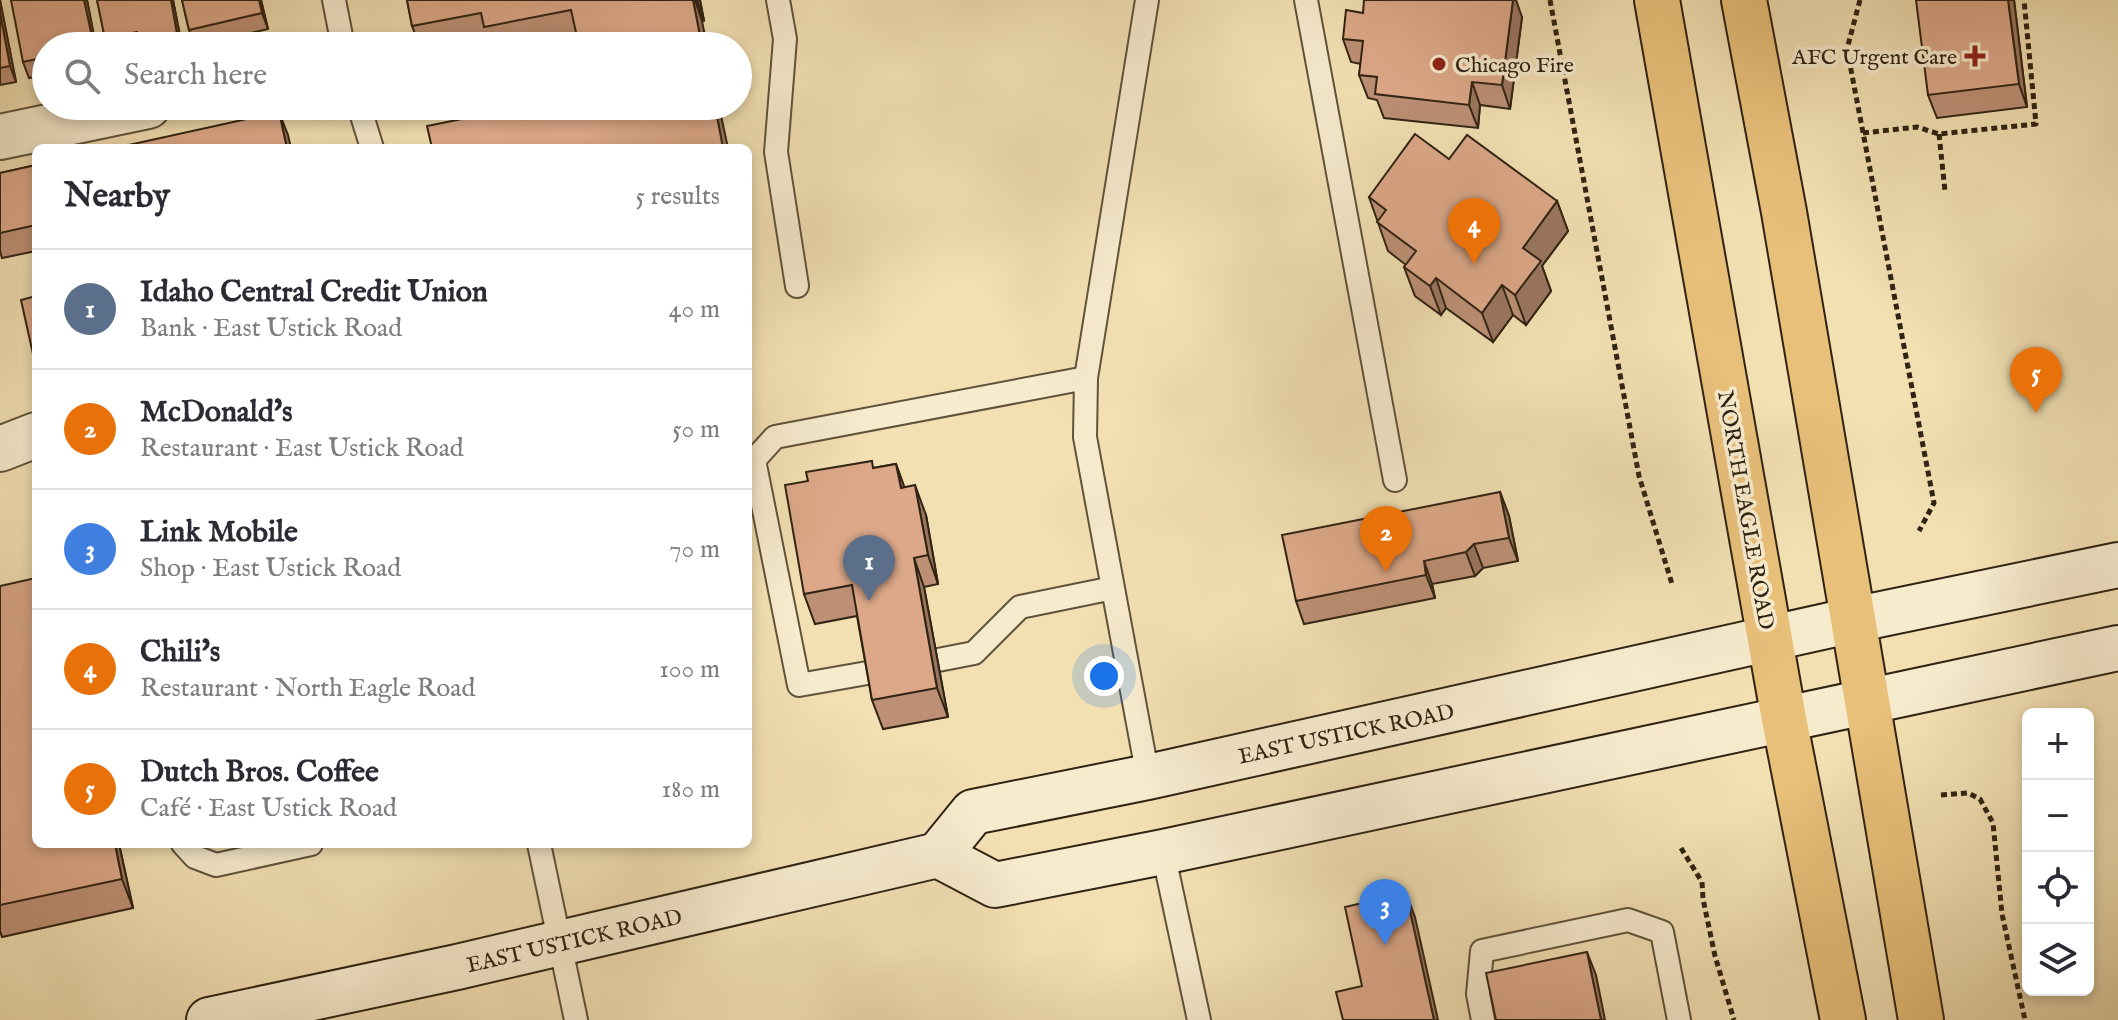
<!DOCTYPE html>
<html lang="en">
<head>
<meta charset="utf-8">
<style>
  body { margin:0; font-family:"IM FELL English",serif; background:#f7f7f7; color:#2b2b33 }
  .controls { position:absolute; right:24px; bottom:24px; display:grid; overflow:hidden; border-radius:12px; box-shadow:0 4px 12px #0003 }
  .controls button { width:72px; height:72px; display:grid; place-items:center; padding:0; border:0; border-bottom:2px solid #e1e1e2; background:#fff; color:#2b2b33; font:40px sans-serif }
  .you { position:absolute; left:1104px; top:676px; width:28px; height:28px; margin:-20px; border:6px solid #fff; border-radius:50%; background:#1a73e8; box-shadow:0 0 0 12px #1a73e833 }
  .badge { display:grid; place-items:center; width:52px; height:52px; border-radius:50%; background:#8f2418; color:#fff; font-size:26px; font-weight:700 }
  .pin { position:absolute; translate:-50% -66px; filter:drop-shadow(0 2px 4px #0008) }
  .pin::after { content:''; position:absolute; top:42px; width:28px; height:24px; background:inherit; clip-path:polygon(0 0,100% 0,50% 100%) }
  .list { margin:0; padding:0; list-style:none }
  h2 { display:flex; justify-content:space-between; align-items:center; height:104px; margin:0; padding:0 32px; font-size:34px }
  h2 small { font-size:26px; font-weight:400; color:#7c7c81 }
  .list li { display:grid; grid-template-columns:52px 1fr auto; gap:24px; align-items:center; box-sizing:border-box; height:120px; padding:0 32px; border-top:2px solid #e1e1e2 }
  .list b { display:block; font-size:30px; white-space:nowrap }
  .list p { margin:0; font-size:26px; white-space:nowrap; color:#7c7c81 }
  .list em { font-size:26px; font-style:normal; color:#7c7c81 }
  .icon { flex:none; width:44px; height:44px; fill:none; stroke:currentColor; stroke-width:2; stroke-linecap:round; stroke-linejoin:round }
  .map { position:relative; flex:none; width:2118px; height:1020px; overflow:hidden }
  .search { position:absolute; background:#fff; box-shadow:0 4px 12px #0003; left:32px; top:32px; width:720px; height:88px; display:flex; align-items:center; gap:20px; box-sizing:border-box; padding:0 28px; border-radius:44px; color:#7c7c81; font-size:30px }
  .panel { position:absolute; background:#fff; box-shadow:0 4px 12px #0003; left:32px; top:144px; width:720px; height:704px; border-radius:12px }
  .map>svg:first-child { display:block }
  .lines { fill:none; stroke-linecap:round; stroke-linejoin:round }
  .service-casing { stroke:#60523b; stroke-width:26 }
  .minor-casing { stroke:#60523b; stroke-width:48 }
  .secondary-casing { stroke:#302313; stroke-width:48 }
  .trunk-casing { stroke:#302313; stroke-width:48 }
  .path { stroke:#302313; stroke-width:5; stroke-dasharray:6 4; stroke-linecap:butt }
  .service { stroke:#f7ebce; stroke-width:22 }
  .minor { stroke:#f7ebce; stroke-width:44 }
  .secondary { stroke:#f7ebce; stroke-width:44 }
  .trunk { stroke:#e9c07a; stroke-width:44 }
  .wall { fill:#bd9076; stroke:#302313; stroke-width:2 }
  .shaded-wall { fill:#9a7660; stroke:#302313; stroke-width:2 }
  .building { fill:#dca889; stroke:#302313; stroke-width:2 }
  .poi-dot { fill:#8f2418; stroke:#f7ebce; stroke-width:3 }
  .labels { text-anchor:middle; stroke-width:7; stroke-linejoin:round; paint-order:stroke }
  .poi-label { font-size:22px; fill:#302313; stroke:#f7ebce; text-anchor:end }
  .street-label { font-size:22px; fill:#302313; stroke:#f7ebce }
</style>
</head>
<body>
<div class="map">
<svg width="2118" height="1020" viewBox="0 0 2118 1020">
  <rect width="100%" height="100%" fill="#f2e0b3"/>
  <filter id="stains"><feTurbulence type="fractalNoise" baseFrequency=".0025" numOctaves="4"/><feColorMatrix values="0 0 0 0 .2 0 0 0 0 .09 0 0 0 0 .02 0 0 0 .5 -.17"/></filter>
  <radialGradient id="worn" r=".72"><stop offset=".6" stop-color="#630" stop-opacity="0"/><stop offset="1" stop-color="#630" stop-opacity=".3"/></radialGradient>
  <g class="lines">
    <defs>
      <path id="service" d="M334 0 343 46
        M778 0 785 39 776 152 797 286
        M1147 0 1086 378 1085 437 1148 777
        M1306 0 1395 480
        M359 106 372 148
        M938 660 974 653 1020 607 1113 588
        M873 672 799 685 754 460 775 437 1086 378
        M183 844 195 857 216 865 311 844
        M539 844 576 1020
        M1163 852 1199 1020
        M1483 1020 1478 994 1482 951 1628 920 1662 932 1679 1020"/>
      <path id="minor" d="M0 137 148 106
        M0 449 36 435"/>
      <path id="secondary" d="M938 855 995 885 1163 852 2118 648
        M209 1020 457 967 938 855 973 812 1148 777 1853 620 2118 565"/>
      <path id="trunk" d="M1657 0 1784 719 1843 1020
        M1744 0 1784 212 1921 1020"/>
    </defs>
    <use href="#service" class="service-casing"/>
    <use href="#minor" class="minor-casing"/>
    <use href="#secondary" class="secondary-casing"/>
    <use href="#trunk" class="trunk-casing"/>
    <path class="path" d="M1550 0 1639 476 1672 584
      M1860 0 1847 49 1934 503 1919 531
      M1863 133 1917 127 1939 134 2036 124 2024 0
      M1939 134 1945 191
      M1941 795 1968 793 1980 799 1993 823 2002 914 2025 1020
      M1681 848 1702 882 1703 899 1715 956 1734 1020"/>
    <use href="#service" class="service"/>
    <use href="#minor" class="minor"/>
    <use href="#secondary" class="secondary"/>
    <use href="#trunk" class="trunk"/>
  </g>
  <path class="wall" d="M0 0 16 82 0 85Z
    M87 0 96 46H46V75L29 78 23 62Z
    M97 0H173L182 46H107Z
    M182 0H261L268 29 195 46 189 30Z
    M407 0H700L704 21 547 46H491L490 43 474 46H420L412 26Z
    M2014 0 2027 107 1937 118 1928 95Z
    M1363 13 1522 17 1510 109 1480 105 1478 128 1384 118 1377 100 1368 98 1359 75 1361 64 1351 62 1343 39Z
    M1449 159 1557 201 1568 231 1542 266 1551 291 1526 325 1513 315 1493 342 1446 308 1441 315 1415 296 1404 267 1406 265 1388 251 1369 197Z
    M36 165V251L2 258 0 251V173Z
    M896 464 904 487 926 515 938 584 924 587 948 717 883 729 872 700 857 616 815 624 804 594 874 468Z
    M1500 492 1509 516 1518 561 1483 568 1475 576 1432 584 1435 598 1304 624 1296 601Z
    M0 586 36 844H119L133 908 2 937 0 931Z"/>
  <path class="shaded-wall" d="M0 0 16 82 10 66 0 13Z
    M84 0H87L96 46H94Z
    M171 0H173L182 46 177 34Z
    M259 0H261L268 29 262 13Z
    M693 0H695L702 21 707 46H702Z
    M697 0H700L704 21Z
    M1513 0H1516L1522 17 1510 109 1502 85Z
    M2008 0H2014L2027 107 2019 84Z
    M1472 82 1480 105 1478 128 1469 105Z
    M715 106H719L728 148H723Z
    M279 112 288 135 291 148H287Z
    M1557 201 1568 231 1542 266 1551 291 1526 325 1515 295 1523 248Z
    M1436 278 1446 308 1441 315 1430 286Z
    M1502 285 1513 315 1493 342 1482 313Z
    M896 464 907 494 901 488Z
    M915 485 926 515 938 584 928 555Z
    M1500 492 1509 516 1518 561 1509 538Z
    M1474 544 1483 568 1475 576 1466 552Z
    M914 558 924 587 948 717 937 688Z
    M1424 561 1432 584 1435 598 1426 575Z
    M115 844H119L133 908 122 879Z
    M1406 893 1415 917 1438 1020H1434Z
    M1587 952 1596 975 1605 1020H1601Z"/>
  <path class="building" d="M11 0H84L94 46H46V57L23 62Z
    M97 0H171L177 34 139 42 137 32 105 39Z
    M182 0H259L262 13 189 30Z
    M407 0H693L702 46H579L571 10 484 27 481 13 412 26Z
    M1364 0H1513L1502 85 1472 82 1469 105 1375 94 1377 77 1359 75 1363 41 1343 39 1346 10 1363 13Z
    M1916 0H2008L2019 84 1928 95Z
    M0 13 10 66 0 68Z
    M526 106H715L723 148H432L427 126Z
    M279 112 287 148H115Z
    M1415 134 1449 159 1467 135 1557 201 1523 248 1541 261 1515 295 1502 285 1482 313 1436 278 1430 286 1404 267 1416 251 1377 222 1386 210 1369 197Z
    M36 165V225L0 233V173Z
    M36 296V353L33 354 21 300Z
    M872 461 873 468 896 464 901 488 915 485 928 555 914 558 937 688 872 700 852 585 804 594 785 485 808 481 806 472Z
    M1500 492 1509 538 1474 544 1466 552 1424 561 1426 575 1296 601 1282 535Z
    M36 578V844H115L122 879 0 905V586Z
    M1406 893 1434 1020H1343L1336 992 1362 986 1345 907Z
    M1587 952 1601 1020H1496L1486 973Z"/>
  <g class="poi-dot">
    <path d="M1971 44h8v8h8v8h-8v8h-8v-8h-8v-8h8z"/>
    <circle cx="1439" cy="64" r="8"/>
  </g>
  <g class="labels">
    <g class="poi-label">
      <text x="1957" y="64">AFC Urgent Care</text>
      <text x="1455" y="72" text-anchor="start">Chicago Fire</text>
    </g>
    <g class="street-label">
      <text transform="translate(1747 510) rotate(80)" y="8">NORTH EAGLE ROAD</text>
      <text transform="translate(1346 733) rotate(-12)" y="8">EAST USTICK ROAD</text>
      <text transform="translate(574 940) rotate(-13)" y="8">EAST USTICK ROAD</text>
    </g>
  </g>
  <rect width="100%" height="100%" filter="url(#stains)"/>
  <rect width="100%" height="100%" fill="url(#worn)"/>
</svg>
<div class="controls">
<button>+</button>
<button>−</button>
<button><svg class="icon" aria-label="locate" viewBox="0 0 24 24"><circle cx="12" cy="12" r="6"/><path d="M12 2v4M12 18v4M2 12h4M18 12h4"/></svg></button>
<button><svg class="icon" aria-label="layers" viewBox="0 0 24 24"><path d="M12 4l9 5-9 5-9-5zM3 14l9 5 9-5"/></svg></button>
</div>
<div class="you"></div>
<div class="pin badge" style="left:869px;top:601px;background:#5c6f8a">1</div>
<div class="pin badge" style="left:1386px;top:572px;background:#e8710a">2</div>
<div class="pin badge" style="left:1385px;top:945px;background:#3f7fe0">3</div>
<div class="pin badge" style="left:1474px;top:264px;background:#e8710a">4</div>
<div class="pin badge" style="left:2036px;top:413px;background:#e8710a">5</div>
<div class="search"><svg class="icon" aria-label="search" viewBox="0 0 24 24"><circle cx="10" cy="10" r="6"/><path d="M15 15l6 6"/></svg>Search here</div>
<section class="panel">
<h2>Nearby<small>5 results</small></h2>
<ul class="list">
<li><span class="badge" style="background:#5c6f8a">1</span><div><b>Idaho Central Credit Union</b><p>Bank · East Ustick Road</p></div><em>40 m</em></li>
<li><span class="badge" style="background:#e8710a">2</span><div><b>McDonald's</b><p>Restaurant · East Ustick Road</p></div><em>50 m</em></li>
<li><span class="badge" style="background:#3f7fe0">3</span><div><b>Link Mobile</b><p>Shop · East Ustick Road</p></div><em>70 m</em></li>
<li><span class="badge" style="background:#e8710a">4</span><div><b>Chili's</b><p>Restaurant · North Eagle Road</p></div><em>100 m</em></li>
<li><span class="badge" style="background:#e8710a">5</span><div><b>Dutch Bros. Coffee</b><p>Café · East Ustick Road</p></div><em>180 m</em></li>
</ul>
</section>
</div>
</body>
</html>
